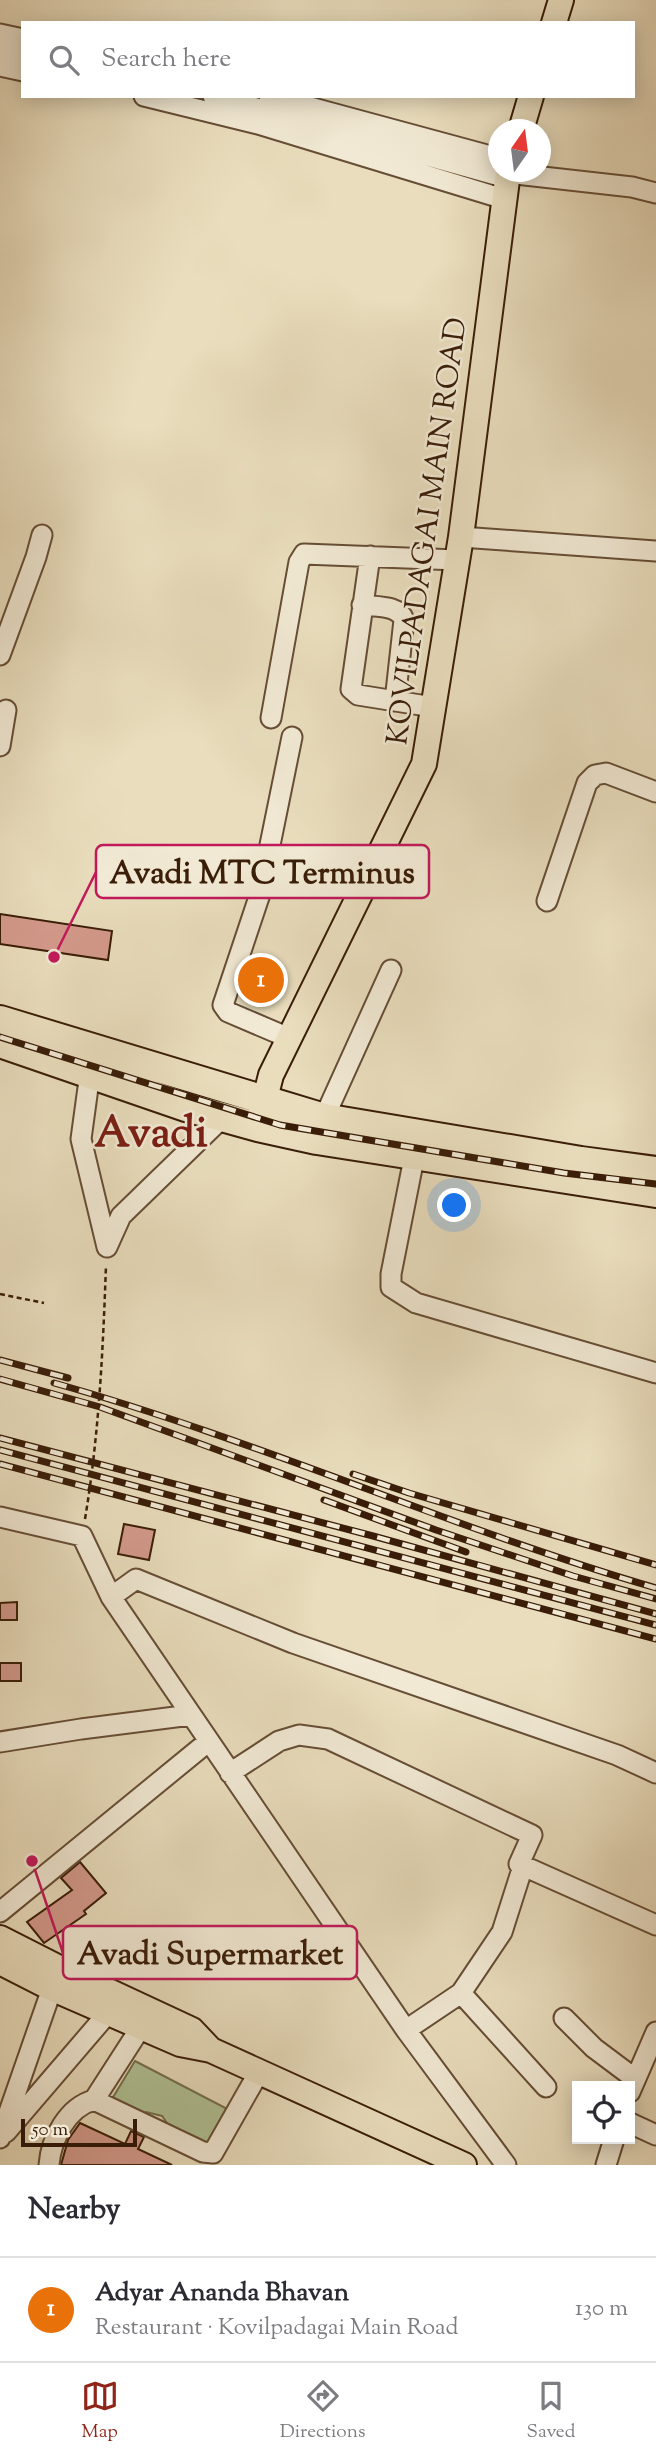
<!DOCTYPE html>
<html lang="en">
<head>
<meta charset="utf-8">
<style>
  body { margin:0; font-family:"Sorts Mill Goudy",serif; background:#f2f2f3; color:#2b2b33 }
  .controls { position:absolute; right:21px; bottom:21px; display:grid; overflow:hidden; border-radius:0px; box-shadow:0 4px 18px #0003 }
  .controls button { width:63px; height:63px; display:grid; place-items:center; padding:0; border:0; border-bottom:2px solid #e1e1e2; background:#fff; color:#2b2b33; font:35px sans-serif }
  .compass { position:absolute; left:488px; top:119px; width:63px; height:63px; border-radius:50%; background:#fff; box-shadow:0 4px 18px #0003; rotate:14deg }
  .scale { position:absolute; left:21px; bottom:18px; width:116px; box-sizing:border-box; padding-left:7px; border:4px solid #3a1d08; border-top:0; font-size:19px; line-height:24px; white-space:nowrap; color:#3a1d08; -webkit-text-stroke:5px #f1e9d4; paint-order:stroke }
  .you { position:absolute; left:455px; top:1206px; width:24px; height:24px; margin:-18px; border:5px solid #fff; border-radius:50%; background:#1a73e8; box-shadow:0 0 0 10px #1a73e833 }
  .badge { display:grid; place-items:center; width:46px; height:46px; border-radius:50%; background:#8f2418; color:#fff; font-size:23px; font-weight:700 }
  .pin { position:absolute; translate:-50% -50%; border:4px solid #fff; box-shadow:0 2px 7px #0006 }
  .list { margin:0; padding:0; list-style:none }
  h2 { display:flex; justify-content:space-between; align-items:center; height:91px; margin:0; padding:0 28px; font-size:30px }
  h2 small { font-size:23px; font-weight:400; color:#7c7c81 }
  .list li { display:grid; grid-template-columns:46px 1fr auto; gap:21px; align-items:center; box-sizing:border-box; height:105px; padding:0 28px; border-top:2px solid #e1e1e2 }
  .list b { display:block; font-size:26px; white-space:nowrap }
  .list p { margin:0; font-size:23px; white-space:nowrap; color:#7c7c81 }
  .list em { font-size:23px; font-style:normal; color:#7c7c81 }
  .icon { flex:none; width:38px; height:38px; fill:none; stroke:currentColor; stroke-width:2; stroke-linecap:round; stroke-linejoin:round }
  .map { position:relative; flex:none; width:656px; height:2165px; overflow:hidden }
  .search { position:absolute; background:#fff; box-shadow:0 4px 18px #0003; left:21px; right:21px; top:21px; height:77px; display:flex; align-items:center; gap:18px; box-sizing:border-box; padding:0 24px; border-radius:0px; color:#7c7c81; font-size:26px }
  .sheet { height:196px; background:#fff }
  nav { display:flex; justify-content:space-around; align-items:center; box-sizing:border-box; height:98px; border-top:2px solid #e1e1e2; background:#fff; font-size:19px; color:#7c7c81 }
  nav a { display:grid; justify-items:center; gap:4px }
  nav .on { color:#8f2418 }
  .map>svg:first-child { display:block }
  .green { fill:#b0c296; stroke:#75704f; stroke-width:2 }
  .building { fill:#d49a8c; stroke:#3a1d08; stroke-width:2 }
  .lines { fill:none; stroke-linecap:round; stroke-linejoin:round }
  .minor-casing { stroke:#664d35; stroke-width:23 }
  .major-casing { stroke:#3a1d08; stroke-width:28 }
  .highway-casing { stroke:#3a1d08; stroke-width:32 }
  .path { stroke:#3a1d08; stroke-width:2.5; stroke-dasharray:5 3.5; stroke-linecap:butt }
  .minor { stroke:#f1e9d4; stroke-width:19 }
  .major { stroke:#e9ddbd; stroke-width:24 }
  .highway { stroke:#e9ddbd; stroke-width:28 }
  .rail-casing { stroke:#3a1d08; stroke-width:7 }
  .rail { stroke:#f1e9d4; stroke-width:4.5; stroke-dasharray:13; stroke-linecap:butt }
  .labels { text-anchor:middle; stroke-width:5; stroke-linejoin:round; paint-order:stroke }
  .street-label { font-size:30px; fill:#3a1d08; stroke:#f1e9d4 }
  .town-label { font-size:44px; font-weight:bold; fill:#7a1f14; stroke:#f1e9d4 }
  .leader { fill:none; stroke:#c2185b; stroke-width:2.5 }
  .callout-dot { fill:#c2185b; stroke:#f1e9d4; stroke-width:2.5 }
  .callout { fill:#f1e9d4; stroke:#c2185b; stroke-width:2.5 }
  .callout-label { font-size:32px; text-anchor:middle; font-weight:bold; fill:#3a1d08 }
</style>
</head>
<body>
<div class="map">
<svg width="656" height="2165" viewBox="0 0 656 2165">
  <rect width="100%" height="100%" fill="#e9ddbd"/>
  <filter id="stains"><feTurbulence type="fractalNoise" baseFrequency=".00286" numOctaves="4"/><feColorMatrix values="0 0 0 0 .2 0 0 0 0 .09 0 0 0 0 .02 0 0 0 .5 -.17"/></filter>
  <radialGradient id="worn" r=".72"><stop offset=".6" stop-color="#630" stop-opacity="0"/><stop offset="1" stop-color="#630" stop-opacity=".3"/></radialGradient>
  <path class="green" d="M135 2061 235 2113 214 2150 172 2130 162 2116 146 2112 139 2114 112 2099Z"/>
  <path class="building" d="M0 914 112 931 108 960 0 944Z
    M124 1524 155 1530 149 1560 118 1554Z
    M17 1602V1620H0V1603Z
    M0 1663H21V1681H0Z
    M80 1862 106 1893 84 1911 86 1914 44 1943 27 1922 72 1890 61 1878Z
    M80 2123 125 2144 131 2131 144 2137 138 2149 172 2165H61L68 2140Z"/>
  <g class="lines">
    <defs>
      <path id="minor" d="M0 34 23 39
        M0 51 23 55
        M0 66 23 71
        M144 96 258 124 504 199
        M213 96 507 178
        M269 96 498 158
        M507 173 632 187 656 193
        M461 537 656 551
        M370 556 351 689 358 695 433 707
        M362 605C377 607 399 605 404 620L395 701
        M0 655 36 557 42 535
        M271 718 299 562 304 554 457 560
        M0 746 6 710
        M547 901 587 783 595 775 606 773 656 792
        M289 1038 228 1012 223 1005 260 894 292 737
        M90 1073 81 1139 107 1247
        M324 1118 391 970
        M417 1143 391 1274V1287L416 1303 656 1373
        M107 1247 121 1216 222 1118
        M0 1517 82 1536 111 1597 406 2030 506 2165
        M111 1597 136 1579 293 1643 617 1755 656 1773
        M0 1742 81 1729 191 1715
        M230 1773 279 1741 299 1735 328 1739 532 1835 519 1864 656 1925
        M0 1912 209 1741
        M461 1993 546 2087
        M564 2018 594 2048 634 2078
        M141 2027 94 2100 203 2152 213 2153 259 2072
        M406 2030 461 1993 502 1932 523 1866
        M630 2092 656 2032
        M630 2123 656 2135
        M6 2132 108 2013
        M0 2138 56 1977
        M49 2165C51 2138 68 2107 94 2100
        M606 2165 614 2139"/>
      <path id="major" d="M554 23 561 0
        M521 130 531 96
        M260 1118 271 1075 424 764 461 537 508 172
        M0 1938 61 1969 192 2030 209 2048
        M0 1962 51 1988 180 2044 211 2050 464 2165"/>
      <path id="highway" d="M0 1020 324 1118 581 1161 656 1171
        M0 1043 186 1107 258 1127 317 1140 656 1193"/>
    </defs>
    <use href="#minor" class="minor-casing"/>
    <use href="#major" class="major-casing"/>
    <use href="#highway" class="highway-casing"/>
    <path class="path" d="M0 1294 44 1303
      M85 1519C99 1435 103 1350 106 1265"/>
    <use href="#minor" class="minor"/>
    <use href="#major" class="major"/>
    <use href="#highway" class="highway"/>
    <defs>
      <path id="rail" d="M0 1037 280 1125 564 1173 656 1184
        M0 1360 68 1378
        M0 1379 100 1407 436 1530 573 1576 656 1599
        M54 1383C258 1440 453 1529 656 1588
        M0 1438 373 1536 656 1614
        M0 1450 656 1625
        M0 1464 656 1639
        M353 1474 409 1493 656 1565
        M324 1500 466 1552"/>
    </defs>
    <use href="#rail" class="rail-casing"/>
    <use href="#rail" class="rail"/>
  </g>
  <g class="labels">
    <g class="street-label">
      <text transform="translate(426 531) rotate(-82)" y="10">KOVILPADAGAI MAIN ROAD</text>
    </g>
    <g class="town-label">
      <text x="151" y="1146">Avadi</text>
    </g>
  </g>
  <path class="leader" d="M54 957L96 872M32 1861L63 1953"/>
  <g class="callout-dot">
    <circle cx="54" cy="957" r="7"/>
    <circle cx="32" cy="1861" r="7"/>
  </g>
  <g class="callout">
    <rect x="96" y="845" width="333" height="53" rx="7"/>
    <rect x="63" y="1926" width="294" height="53" rx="7"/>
  </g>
  <g class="callout-label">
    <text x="262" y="883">Avadi MTC Terminus</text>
    <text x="210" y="1964">Avadi Supermarket</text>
  </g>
  <rect width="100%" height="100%" filter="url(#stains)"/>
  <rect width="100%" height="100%" fill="url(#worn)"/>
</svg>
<div class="controls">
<button><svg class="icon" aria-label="locate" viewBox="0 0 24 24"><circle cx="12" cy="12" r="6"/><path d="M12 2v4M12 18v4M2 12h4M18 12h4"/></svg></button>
</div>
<svg class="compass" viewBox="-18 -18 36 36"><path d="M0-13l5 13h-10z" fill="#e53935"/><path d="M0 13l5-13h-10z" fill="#7c7c81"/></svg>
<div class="scale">50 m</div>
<div class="you"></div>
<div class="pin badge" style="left:261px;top:980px;background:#e8710a">1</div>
<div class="search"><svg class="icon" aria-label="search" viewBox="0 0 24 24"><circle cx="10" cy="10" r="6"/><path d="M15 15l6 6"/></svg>Search here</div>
</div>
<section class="sheet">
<h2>Nearby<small></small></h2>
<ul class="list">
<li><span class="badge" style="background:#e8710a">1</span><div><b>Adyar Ananda Bhavan</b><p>Restaurant · Kovilpadagai Main Road</p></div><em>130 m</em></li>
</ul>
</section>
<nav>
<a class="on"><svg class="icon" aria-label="map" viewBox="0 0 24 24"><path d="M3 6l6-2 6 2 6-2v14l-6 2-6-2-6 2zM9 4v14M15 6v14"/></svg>Map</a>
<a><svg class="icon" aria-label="directions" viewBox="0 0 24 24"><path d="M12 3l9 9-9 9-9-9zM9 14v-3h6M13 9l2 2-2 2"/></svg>Directions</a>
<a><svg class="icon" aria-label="saved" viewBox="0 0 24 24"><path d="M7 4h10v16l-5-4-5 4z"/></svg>Saved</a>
</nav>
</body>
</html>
